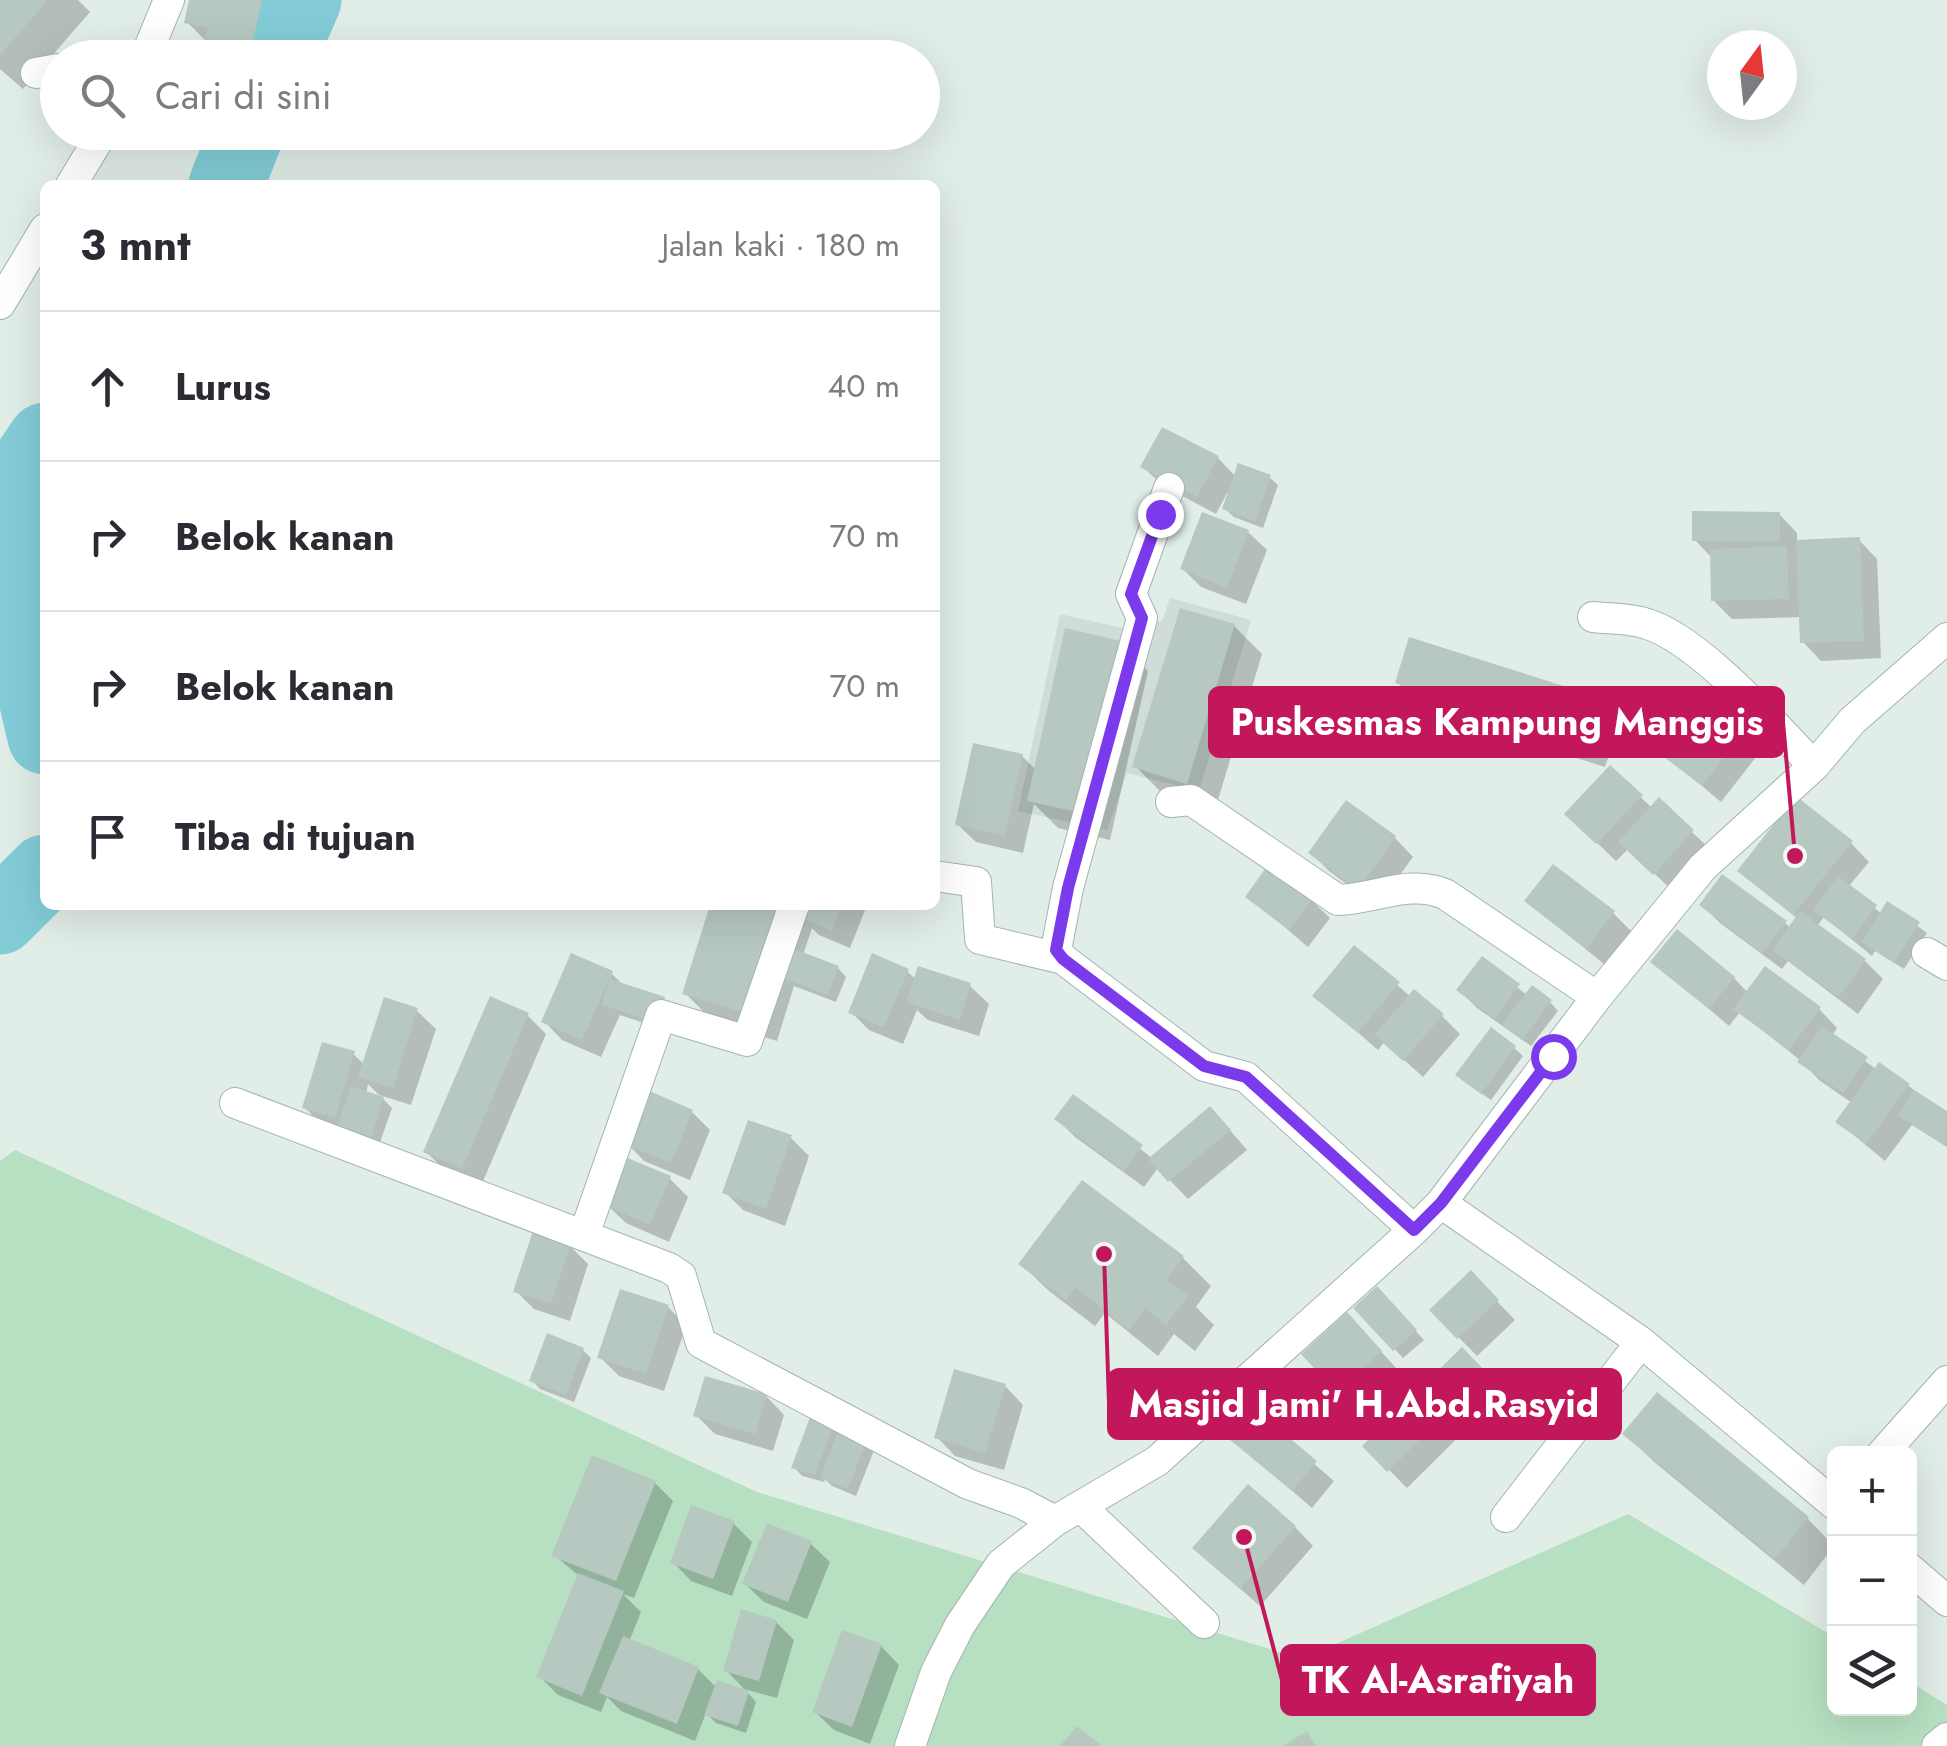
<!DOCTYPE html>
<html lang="id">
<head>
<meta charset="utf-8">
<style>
  body { margin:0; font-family:Jost,sans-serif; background:#f2f2f3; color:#2b2b33 }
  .controls { position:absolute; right:30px; bottom:30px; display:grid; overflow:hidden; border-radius:15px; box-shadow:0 10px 40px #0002 }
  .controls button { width:90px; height:90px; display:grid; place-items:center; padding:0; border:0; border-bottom:2px solid #e1e1e2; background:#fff; color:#2b2b33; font:50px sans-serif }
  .compass { position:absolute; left:1707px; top:30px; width:90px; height:90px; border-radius:50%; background:#fff; box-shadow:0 10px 40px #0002; rotate:15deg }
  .stop { position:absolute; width:30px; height:30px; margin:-22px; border:8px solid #7c3aed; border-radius:50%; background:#fff }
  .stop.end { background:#7c3aed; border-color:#fff; box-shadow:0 2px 10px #0008 }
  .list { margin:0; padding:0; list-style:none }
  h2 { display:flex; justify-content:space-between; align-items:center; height:130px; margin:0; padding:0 40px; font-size:42px }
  h2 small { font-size:32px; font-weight:400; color:#7c7c81 }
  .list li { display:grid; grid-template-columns:65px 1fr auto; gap:30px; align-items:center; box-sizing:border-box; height:150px; padding:0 40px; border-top:2px solid #e1e1e2 }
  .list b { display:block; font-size:38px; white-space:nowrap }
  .list em { font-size:32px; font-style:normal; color:#7c7c81 }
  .icon { flex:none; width:55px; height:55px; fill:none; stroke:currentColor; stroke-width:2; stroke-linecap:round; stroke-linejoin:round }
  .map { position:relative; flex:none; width:1947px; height:1746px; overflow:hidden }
  .search { position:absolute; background:#fff; box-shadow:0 10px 40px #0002; left:40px; top:40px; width:900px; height:110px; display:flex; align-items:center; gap:25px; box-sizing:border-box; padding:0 35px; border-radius:55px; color:#7c7c81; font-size:38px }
  .panel { position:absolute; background:#fff; box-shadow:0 10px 40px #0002; left:40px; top:180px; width:900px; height:730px; border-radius:15px }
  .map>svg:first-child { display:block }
  .built { fill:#cfddd6 }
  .green { fill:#b7e0c2 }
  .shadow { fill:#0003 }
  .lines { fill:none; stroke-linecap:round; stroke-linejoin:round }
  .river { stroke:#83ccd7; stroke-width:75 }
  .building { fill:#b6c8c0 }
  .minor-casing { stroke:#a3b5ae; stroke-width:32 }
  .minor { stroke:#fff; stroke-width:30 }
  .route { stroke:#7c3aed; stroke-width:12 }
  .leader { fill:none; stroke:#c2185b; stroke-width:4 }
  .callout-dot { fill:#c2185b; stroke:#f2f9f5; stroke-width:4 }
  .callout { fill:#c2185b; stroke:#c2185b; stroke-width:4 }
  .callout-label { font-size:38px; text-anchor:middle; font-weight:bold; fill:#fff }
</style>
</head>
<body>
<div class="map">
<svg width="1947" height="1746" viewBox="0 0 1947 1746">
  <rect width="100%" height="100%" fill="#e1ede7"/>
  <path class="built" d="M1170 598 1251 620 1199 791 1127 773 1107 830 1018 811 1060 614 1131 630 1162 621Z"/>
  <path class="green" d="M15 1150 757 1492 1302 1659 1628 1514 1834 1637V1708H1910V1682L1947 1705V1746H0V1161Z"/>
  <path class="shadow" d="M0 0H78L90 12 23 89 0 69Z
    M191 0H284L271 58H203L207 42 187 22Z
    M1218 458 1236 477H1269L1278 485 1263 528 1234 517 1225 509 1230 494 1227 493 1216 514 1162 485 1143 467Z
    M1779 514 1797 533V542L1859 540 1877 559 1881 658 1821 661 1803 642 1802 617 1732 619 1713 600 1712 558 1695 540Z
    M1248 532 1267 550 1246 604 1201 587 1182 568Z
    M1234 626 1262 654 1215 810 1163 794 1135 766Z
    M1120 643 1148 671 1110 840 1058 828 1034 804 1023 853 976 842 957 824 1022 756 1036 770Z
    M1397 682 1591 698 1619 726 1605 767 1425 710Z
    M1738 738 1756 757 1721 802 1651 743Z
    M1610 768 1652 808 1659 801 1711 850 1673 891 1628 849 1616 861 1567 814Z
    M1347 803 1395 838 1413 857 1377 906 1329 871 1311 853Z
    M1851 843 1869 862 1848 887 1882 914 1888 905 1927 933 1904 969 1875 951 1872 956 1824 917 1817 926 1865 961 1883 979 1858 1014 1788 961 1782 969 1720 923 1702 905 1785 923 1791 928 1798 919 1740 870Z
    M1269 869 1311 900 1330 918 1308 947 1248 896Z
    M1527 901 1613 913 1631 931 1605 965Z
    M712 905H867L850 948 819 935 812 928 803 955 838 968 846 977 836 1002 794 986 777 1041 713 1021 685 993Z
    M1354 948 1411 997 1442 1016 1460 1034 1423 1077 1384 1042 1378 1050 1315 995Z
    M1482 959 1527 995 1550 1002 1558 1011 1531 1046 1477 1008 1459 990Z
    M1654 962 1734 978 1748 993 1819 1009 1837 1028 1832 1036 1877 1070 1880 1065 1947 1114V1147L1912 1125 1885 1161 1838 1122 1852 1103 1819 1080 1801 1061 1740 1012 1729 1026Z
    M907 971 916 980 970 986 989 1004 979 1036 928 1020 917 1010 903 1044 869 1030 851 1012Z
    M612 974 625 987 664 999 672 1008 665 1030 620 1015 601 1057 562 1040 544 1021Z
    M417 1011 436 1029 411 1105 379 1095 368 1084 366 1094 383 1099 392 1108 379 1145 324 1126 305 1108 353 1054 365 1065Z
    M527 1015 546 1034 481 1186 445 1170 426 1152Z
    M1514 1048 1523 1056 1491 1100 1467 1083Z
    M1073 1097 1152 1158 1228 1128 1247 1150 1188 1199 1158 1168 1144 1187 1075 1137 1057 1119Z
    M692 1112 710 1130 690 1180 644 1161 626 1142Z
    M791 1138 809 1156 785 1226 743 1210 725 1192Z
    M669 1178 688 1197 669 1242 626 1223 607 1205Z
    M1082 1183 1183 1258 1211 1286 1196 1307 1214 1325 1195 1351 1174 1334 1158 1356 1105 1313 1095 1326 1049 1291 1021 1264Z
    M570 1246 588 1264 570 1321 534 1309 516 1291Z
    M1471 1274 1515 1320 1477 1356 1432 1310Z
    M1377 1290 1424 1340 1403 1358 1357 1308Z
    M668 1307 686 1326 664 1391 619 1376 600 1357Z
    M1365 1334 1398 1370 1356 1408 1338 1390Z
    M583 1350 591 1358 574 1402 540 1389 532 1380Z
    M1462 1351 1503 1393 1407 1488 1365 1446Z
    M1005 1386 1023 1405 1004 1470 955 1456 937 1437Z
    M766 1396 784 1415 773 1451 715 1434 696 1415Z
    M1657 1396 1808 1519 1834 1546 1804 1585 1653 1461 1626 1434Z
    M1238 1398 1334 1481 1312 1508 1215 1424Z
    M813 1415 875 1448 856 1496 832 1486 825 1479 824 1482 802 1476 794 1467Z
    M655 1483 673 1501 634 1598 623 1594 641 1612 629 1642 698 1669 717 1688 748 1693 756 1702 746 1733 716 1723 706 1713 695 1741 621 1711 607 1697 601 1712 558 1695 539 1676 579 1576 554 1555Z
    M733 1523 752 1542 732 1596 691 1581 673 1562Z
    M768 1527 811 1544 830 1562 807 1619 764 1602 745 1584Z
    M1295 1527 1313 1546 1260 1606 1214 1566Z
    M776 1622 794 1640 777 1698 744 1689 726 1670Z
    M881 1646 899 1665 870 1744 834 1730 815 1712Z"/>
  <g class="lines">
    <path class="river" d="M279 58 304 0
      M226 185 247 132
      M45 440 26 468 17 518 13 601 45 737
      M0 917 45 872"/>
  </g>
  <path class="building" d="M0 0H48L0 55Z
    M189 0H262L249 58H200L208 28 184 23Z
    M1162 427 1219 456 1197 497 1140 467Z
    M1238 463 1271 475 1255 521 1222 509Z
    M1692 511 1780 512V541H1692Z
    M1202 512 1249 530 1227 588 1180 569Z
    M1860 537 1864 641 1800 643 1796 540Z
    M1787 546 1789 599 1711 601 1710 549Z
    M1180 608 1235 624 1187 784 1132 767Z
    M1065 628 1121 641 1082 813 1027 801Z
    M1409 637 1592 695 1578 741 1395 683Z
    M1685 694 1740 736 1702 786 1647 744Z
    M973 743 1023 754 1005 836 955 825Z
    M1610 765 1643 795 1596 844 1564 814Z
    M1796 796 1853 841 1793 915 1737 871Z
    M1659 797 1694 830 1653 875 1618 842Z
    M1346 800 1396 836 1358 890 1308 853Z
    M1553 864 1615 911 1586 949 1524 901Z
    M1268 865 1313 898 1289 930 1245 897Z
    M1722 874 1787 921 1762 953 1699 905Z
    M1838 876 1877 905 1852 939 1813 910Z
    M1887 901 1920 922 1894 963 1862 942Z
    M710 905H783L749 1014 682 994Z
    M803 905H842L832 931 798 917Z
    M1800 911 1866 959 1839 997 1772 950Z
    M1677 929 1735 977 1709 1009 1650 962Z
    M1354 945 1400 982 1358 1033 1312 996Z
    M789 947 839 966 828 995 777 976Z
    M571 953 613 971 610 979 665 997 657 1023 602 1005 609 980 582 1040 541 1022Z
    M872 953 909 969 884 1027 848 1013Z
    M1482 956 1520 984 1495 1019 1456 990Z
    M918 966 971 983 960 1020 906 1002Z
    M1765 966 1821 1007 1789 1050 1733 1009Z
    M1532 985 1552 1000 1522 1040 1502 1024Z
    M1414 989 1444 1014 1403 1061 1374 1035Z
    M490 996 529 1013 462 1169 423 1152Z
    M384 997 418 1008 393 1088 358 1077Z
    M1822 1026 1868 1057 1843 1093 1797 1062Z
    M1491 1027 1516 1046 1481 1094 1455 1075Z
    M322 1042 355 1051 335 1118 302 1108Z
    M1879 1062 1910 1084 1866 1144 1835 1122Z
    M351 1086 384 1097 371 1138 337 1126Z
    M645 1089 693 1110 671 1163 623 1143Z
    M1914 1090 1947 1111 1945 1145 1897 1115Z
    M1073 1094 1143 1145 1124 1171 1054 1119Z
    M1210 1106 1231 1130 1168 1182 1148 1159Z
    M748 1120 792 1135 766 1209 722 1193Z
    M625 1157 671 1176 650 1225 604 1205Z
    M1082 1180 1184 1256 1167 1280 1188 1296 1166 1325 1145 1308 1129 1330 1076 1288 1066 1300 1018 1264Z
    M533 1231 571 1244 551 1304 513 1292Z
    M1471 1270 1499 1300 1457 1339 1429 1310Z
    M1377 1286 1417 1330 1393 1351 1353 1308Z
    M620 1289 669 1305 646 1374 597 1358Z
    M1347 1312 1382 1351 1336 1392 1301 1354Z
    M547 1333 584 1348 566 1395 529 1381Z
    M1462 1347 1487 1373 1387 1472 1362 1446Z
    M954 1369 1006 1384 985 1453 934 1438Z
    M705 1376 767 1394 755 1434 693 1416Z
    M1657 1392 1809 1517 1775 1559 1622 1434Z
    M1237 1394 1317 1461 1292 1491 1212 1425Z
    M812 1412 835 1421 815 1475 791 1468Z
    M840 1426 868 1437 848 1489 820 1478Z
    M592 1455 656 1481 616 1581 551 1556Z
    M1248 1484 1296 1526 1240 1589 1192 1548Z
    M691 1505 735 1521 713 1579 670 1563Z
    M767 1523 812 1541 788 1602 742 1584Z
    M578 1573 624 1591 582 1696 536 1677Z
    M741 1609 777 1620 759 1681 723 1671Z
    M842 1630 882 1644 852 1727 812 1712Z
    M623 1636 699 1667 677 1724 599 1693Z
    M717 1680 749 1691 738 1726 704 1715Z
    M1077 1726 1102 1746H1060Z
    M1307 1731 1316 1746H1283Z"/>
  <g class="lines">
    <defs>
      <path id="minor" d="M145 58 169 0
        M36 73 58 69
        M71 185 103 132
        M0 304 45 229
        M1169 488 1131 594 1142 618 1068 888 1056 950 1063 959 1204 1066 1246 1077 1414 1230
        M1593 617C1610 619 1631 618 1647 624 1698 639 1775 726 1814 766
        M1171 802 1191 800 1338 900C1375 899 1409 879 1445 894L1597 997
        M935 876 976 882 980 939 1063 959
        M1927 953 1947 965
        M235 1103 669 1268 681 1276 701 1343 968 1484 1021 1503 1055 1521
        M1441 1203 1641 1342 1834 1504
        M584 1235 661 1015 747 1041 794 905
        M1882 1454 1947 1381
        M1081 1507 1204 1623
        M1506 1517 1641 1342
        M1910 1569 1947 1601
        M910 1746 936 1672 960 1625 1001 1564 1055 1521 1157 1461 1414 1230 1441 1203 1597 997 1703 867 1814 766 1852 721 1947 638
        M1937 1746 1947 1738"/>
    </defs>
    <use href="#minor" class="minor-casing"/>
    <use href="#minor" class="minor"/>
  </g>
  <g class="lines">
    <path class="route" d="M1160 514 1131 594 1142 618 1068 888 1056 950 1063 959 1204 1066 1246 1077 1414 1230 1441 1203 1553 1056"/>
  </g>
  <path class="leader" d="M1795 856L1783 722M1104 1254L1109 1404M1244 1537L1282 1680"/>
  <g class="callout-dot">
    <circle cx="1795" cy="856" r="10"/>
    <circle cx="1104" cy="1254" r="10"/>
    <circle cx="1244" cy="1537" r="10"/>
  </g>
  <g class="callout">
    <rect x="1210" y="688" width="573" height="68" rx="10"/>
    <rect x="1109" y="1370" width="511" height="68" rx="10"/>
    <rect x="1282" y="1646" width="312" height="68" rx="10"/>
  </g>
  <g class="callout-label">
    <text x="1497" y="735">Puskesmas Kampung Manggis</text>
    <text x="1364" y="1417">Masjid Jami' H.Abd.Rasyid</text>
    <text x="1438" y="1693">TK Al-Asrafiyah</text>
  </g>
</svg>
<div class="controls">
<button>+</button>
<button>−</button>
<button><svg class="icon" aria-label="layers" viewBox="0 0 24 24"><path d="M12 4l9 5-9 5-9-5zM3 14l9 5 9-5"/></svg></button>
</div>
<svg class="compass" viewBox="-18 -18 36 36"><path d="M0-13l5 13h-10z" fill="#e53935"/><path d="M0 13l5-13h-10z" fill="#7c7c81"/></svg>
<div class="stop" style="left:1553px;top:1056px"></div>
<div class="stop end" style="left:1160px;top:514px"></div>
<div class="search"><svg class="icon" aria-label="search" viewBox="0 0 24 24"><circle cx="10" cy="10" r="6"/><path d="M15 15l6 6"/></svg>Cari di sini</div>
<section class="panel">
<h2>3 mnt<small>Jalan kaki · 180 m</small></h2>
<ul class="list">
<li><svg class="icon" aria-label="ahead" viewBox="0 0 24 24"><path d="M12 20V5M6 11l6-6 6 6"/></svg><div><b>Lurus</b></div><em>40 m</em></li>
<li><svg class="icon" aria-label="right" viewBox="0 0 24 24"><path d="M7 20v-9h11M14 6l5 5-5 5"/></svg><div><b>Belok kanan</b></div><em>70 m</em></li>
<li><svg class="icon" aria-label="right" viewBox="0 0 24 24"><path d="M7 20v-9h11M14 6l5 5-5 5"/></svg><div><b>Belok kanan</b></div><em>70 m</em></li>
<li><svg class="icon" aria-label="arrive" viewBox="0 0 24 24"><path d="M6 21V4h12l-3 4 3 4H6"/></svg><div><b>Tiba di tujuan</b></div></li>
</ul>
</section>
</div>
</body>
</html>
